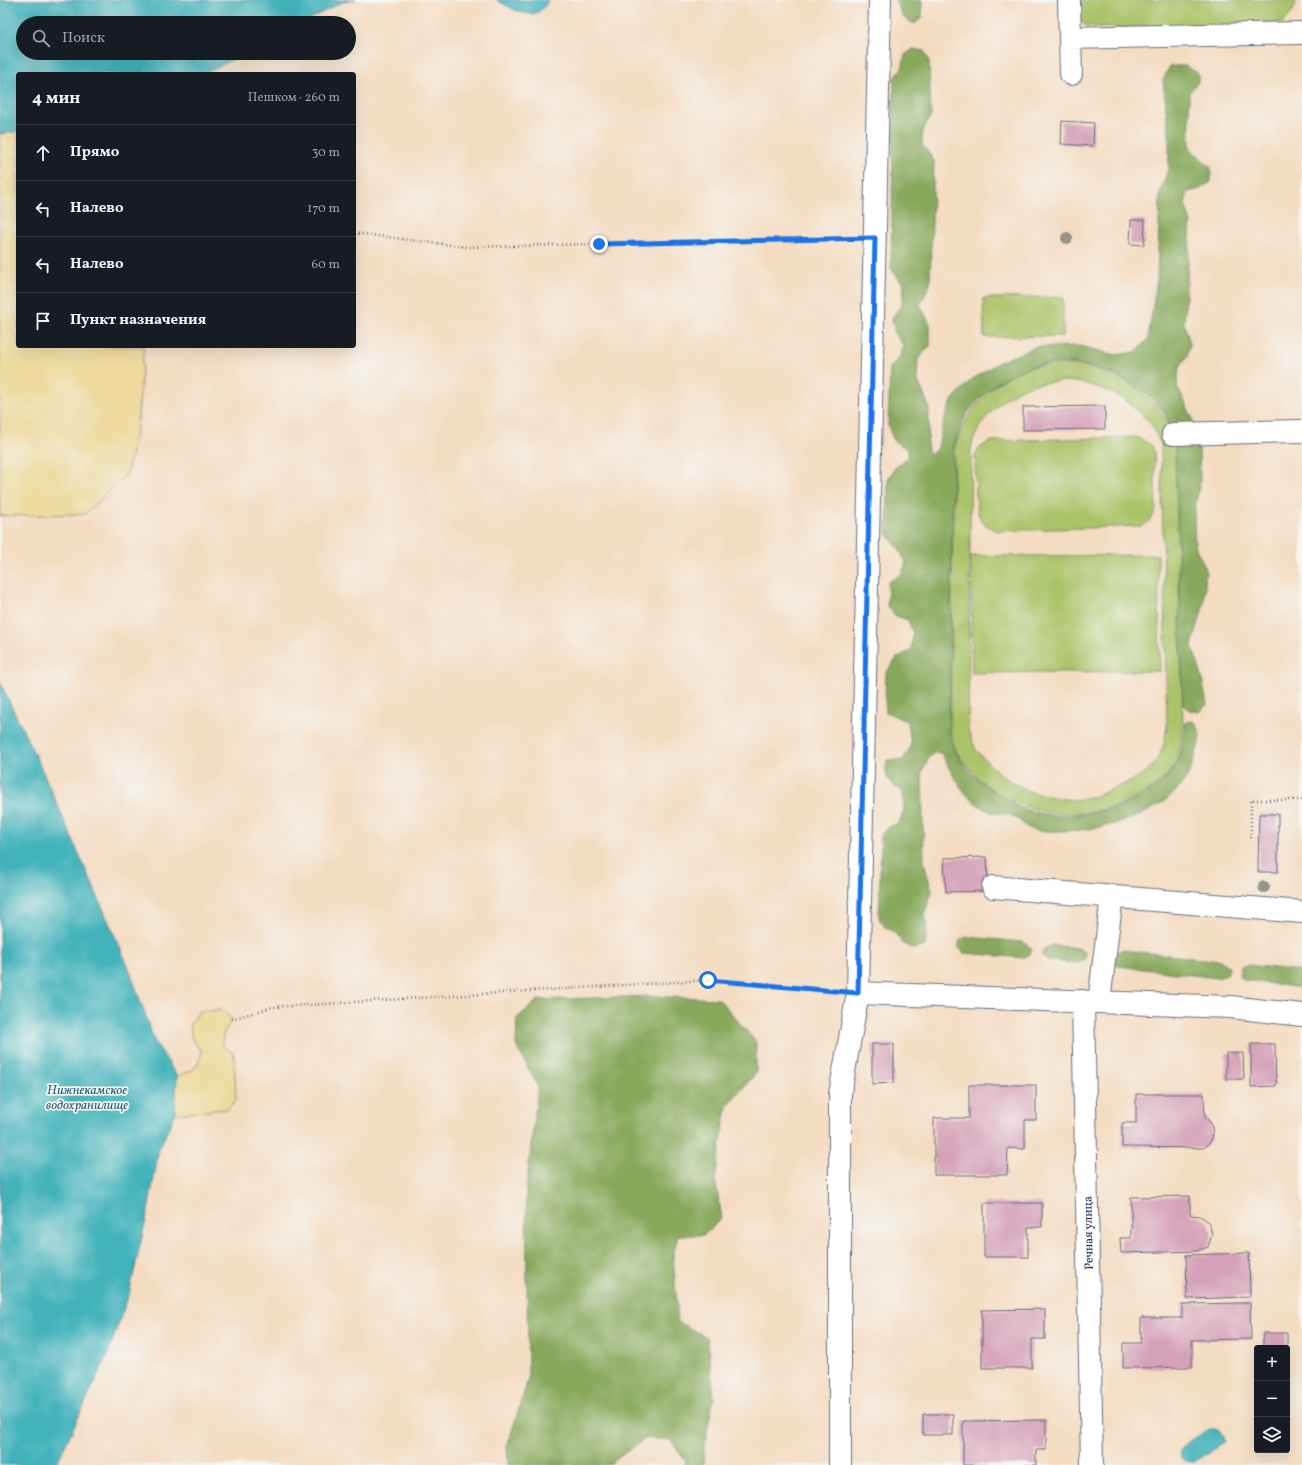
<!DOCTYPE html>
<html lang="ru">
<head>
<meta charset="utf-8">
<style>
  body { margin:0; font-family:Vollkorn,serif; background:#20242c; color:#f1f3f6 }
  .controls { position:absolute; right:12px; bottom:12px; display:grid; overflow:hidden; border-radius:4px; box-shadow:0 4px 16px #0002 }
  .controls button { width:36px; height:36px; display:grid; place-items:center; padding:0; border:0; border-bottom:1px solid #363941; background:#171b24; color:#f1f3f6; font:20px sans-serif }
  .stop { position:absolute; width:12px; height:12px; margin:-9px; border:3px solid #1a73e8; border-radius:50%; background:#fff }
  .stop.end { background:#1a73e8; border-color:#fff; box-shadow:0 1px 4px #0008 }
  .list { margin:0; padding:0; list-style:none }
  h2 { display:flex; justify-content:space-between; align-items:center; height:52px; margin:0; padding:0 16px; font-size:17px }
  h2 small { font-size:13px; font-weight:400; color:#9ea1a6 }
  .list li { display:grid; grid-template-columns:26px 1fr auto; gap:12px; align-items:center; box-sizing:border-box; height:56px; padding:0 16px; border-top:1px solid #363941 }
  .list b { display:block; font-size:15px; white-space:nowrap }
  .list em { font-size:13px; font-style:normal; color:#9ea1a6 }
  .icon { flex:none; width:22px; height:22px; fill:none; stroke:currentColor; stroke-width:2; stroke-linecap:round; stroke-linejoin:round }
  .map { position:relative; flex:none; width:1302px; height:1465px; overflow:hidden }
  .search { position:absolute; background:#171b24; box-shadow:0 4px 16px #0002; left:16px; top:16px; width:340px; height:44px; display:flex; align-items:center; gap:10px; box-sizing:border-box; padding:0 14px; border-radius:22px; color:#9ea1a6; font-size:15px }
  .panel { position:absolute; background:#171b24; box-shadow:0 4px 16px #0002; left:16px; top:72px; width:340px; height:276px; border-radius:4px }
  .map>svg:first-child { display:block }
  .green { fill:#abc368; stroke:#637963; fill-rule:evenodd }
  .forest { fill:#88a95c; stroke:#526c5d }
  .sand { fill:#eeda9e; stroke:#84847e }
  .water { fill:#42b2bb; stroke:#2e708c }
  .building { fill:#d5a1b8 }
  .lines { fill:none; stroke-linecap:round; stroke-linejoin:round }
  .minor-casing { stroke:#676c81; stroke-width:24 }
  .path { stroke:#676c81; stroke-width:2.5; stroke-dasharray:1 3; stroke-linecap:butt }
  .minor { stroke:#fff; stroke-width:22 }
  .tree { fill:#94958c }
  .route { stroke:#1a73e8; stroke-width:5 }
  .labels { text-anchor:middle; stroke-width:3.5; stroke-linejoin:round; paint-order:stroke }
  .street-label { font-size:12px; fill:#1b2f5e; stroke:#f6f6f2 }
  .water-label { font-size:13px; font-style:italic; fill:#295d7f; stroke:#f6f6f2 }
</style>
</head>
<body>
<div class="map">
<svg width="1302" height="1465" viewBox="0 0 1302 1465">
  <rect width="100%" height="100%" fill="#f6f6f2"/>
  <filter id="ink" filterUnits="userSpaceOnUse"><feTurbulence type="fractalNoise" baseFrequency=".025" numOctaves="2"/><feDisplacementMap in="SourceGraphic" scale="8" xChannelSelector="R" yChannelSelector="G"/><feConvolveMatrix kernelMatrix="1 2 1 2 8 2 1 2 1" color-interpolation-filters="sRGB"/></filter>
  <filter id="wash" filterUnits="userSpaceOnUse"><feTurbulence type="fractalNoise" baseFrequency=".012" numOctaves="4" result="noise"/><feDisplacementMap in="SourceGraphic" scale="16" xChannelSelector="R" yChannelSelector="G"/><feGaussianBlur stdDeviation="0.9" result="paint"/><feColorMatrix in="noise" values="0 0 0 0 0 0 0 0 0 0 0 0 0 0 0 0 0 1.4 0 .05"/><feComposite in="paint" operator="in"/></filter>
  <g filter="url(#wash)">
    <rect width="100%" height="100%" fill="#f4dcc1"/>
    <path class="green" d="M1076 0H1296C1295 10 1290 16 1283 23L1098 28 1087 27 1080 21Z
      M1063 297V336L984 337 983 298Z
      M1062 364C1069 365 1077 364 1083 366 1125 374 1167 402 1175 445L1183 723C1182 738 1181 751 1174 765 1164 783 1141 797 1121 804 1073 822 1018 815 979 779 971 770 962 762 956 751 953 744 952 737 950 730L954 449C966 413 986 384 1022 370 1035 365 1049 365 1062 364ZM1068 381C1098 385 1122 393 1143 416 1146 419 1151 423 1153 427 1156 433 1158 439 1161 444L1167 727 1163 748 1154 765 1136 779 1096 796 1073 800 1052 797 1028 791 1007 779 990 765 976 750 968 730 971 449C972 444 974 437 977 432 987 413 1008 393 1029 386 1042 382 1055 382 1068 381Z
      M1137 437 1151 445 1154 452 1156 508C1154 517 1150 521 1143 526L997 531C991 528 985 526 981 520 974 510 976 471 975 457 978 448 982 445 991 441Z
      M1158 555 1160 671 972 673 971 556Z"/>
    <path class="forest" d="M895 0H922V18L914 24 903 17Z
      M913 49 924 51 929 61 931 116 923 129 922 144 934 161 930 284 920 305 930 324V346L918 359 917 378 929 407V426L927 450 931 454 938 447 944 420 953 399 971 380 999 362 1035 347 1080 346 1116 355 1135 352 1148 339 1157 279 1160 195 1169 166V135L1163 80 1170 66H1185L1198 73V82L1189 93 1190 148 1211 168V182L1200 189 1188 192 1185 204 1191 223 1184 323 1190 344 1187 356 1179 367 1177 386 1193 419 1199 448 1200 481 1194 515 1195 546 1206 569 1204 603 1192 646 1201 673 1207 705 1199 712 1189 710 1183 704 1175 445C1170 413 1156 399 1129 382 1074 350 1008 357 969 411 961 423 957 437 953 450L949 731C951 739 953 748 957 754 966 770 980 783 995 792 1005 799 1016 806 1027 810 1058 820 1094 815 1123 805 1144 797 1166 783 1177 762 1183 750 1184 737 1185 724L1189 721 1195 722C1196 724 1199 727 1199 730 1202 739 1196 753 1193 762 1178 813 1107 831 1060 831 1053 831 1038 832 1033 830 1024 827 1019 818 1010 815 1003 813 993 814 986 810 965 799 952 775 942 754L936 752 929 757 922 773 924 862 932 892 925 913 927 932 925 946 914 949 903 944 895 933 884 926 879 918 881 834 889 827 899 823 904 810 903 792C887 781 884 779 887 760H903L911 745 908 722 886 712 885 702 886 673 897 658 911 650 913 634 908 620 896 616 887 607 888 582 902 574 906 562 899 549 887 534 888 479 895 468 908 457V449L894 441 888 426 890 367 899 358 903 345 895 334 892 318 902 304 904 285 891 269 894 78 902 69 905 55Z
      M967 937 1024 942 1031 948V953L1025 958 964 953 958 947 960 940Z
      M1052 945 1078 948 1085 952V958L1079 963 1047 961 1042 955 1044 949Z
      M1122 950 1221 961 1229 967 1227 975 1217 978 1118 966 1113 960 1115 953Z
      M1248 965 1302 971V988L1243 980 1239 974 1241 967Z
      M649 996 719 999 756 1042V1073L727 1106 715 1179 722 1218 704 1235H678L673 1255 678 1322 707 1337 714 1397 704 1447 703 1465H685L686 1462 671 1440 646 1438 608 1465H508L507 1446 528 1380 526 1190 538 1086 516 1045 517 1018 538 1000Z"/>
    <path class="sand" d="M18 131V346H144L137 428 127 474 85 514 0 516V134Z
      M222 1010 232 1019 223 1034 222 1045 234 1054 236 1100 227 1109 175 1114 177 1076C193 1071 198 1068 202 1052L192 1039 190 1024 200 1011Z"/>
    <path class="water" d="M0 0H356L342 2 303 23H23V53H245L204 74H18V131L0 134Z
      M496 0H548C537 26 513 9 496 0Z
      M0 682 43 772 129 968 154 1040 177 1076 175 1114 159 1149 148 1211 129 1294 107 1356 56 1465H0Z
      M1211 1429C1220 1428 1224 1434 1224 1443L1193 1462C1189 1462 1185 1462 1182 1458 1173 1446 1202 1434 1211 1429Z"/>
    <g id="blocks">
      <path class="building" d="M1062 121 1094 123 1093 146 1061 144Z
        M1131 220H1145L1144 245 1130 244Z
        M1105 406V429L1023 430V407Z
        M1259 814H1278V872H1258Z
        M987 857 988 891 946 892 944 858Z
        M872 1044H894V1083L872 1084Z
        M1251 1044H1275L1276 1086 1251 1087Z
        M1226 1053H1243L1244 1079H1226Z
        M969 1085H1036V1120H1025V1149L1008 1148 1007 1175H934V1118H969Z
        M1136 1094H1204L1205 1117 1211 1123 1213 1133 1211 1141 1204 1148 1122 1147V1123H1136Z
        M1190 1196V1215L1200 1216 1209 1222 1212 1235 1208 1247 1197 1251 1121 1253 1120 1238H1131V1197Z
        M984 1203H1042V1227H1028V1257H984Z
        M1249 1253 1250 1297 1187 1299 1186 1255Z
        M1250 1303 1251 1339 1192 1340V1367L1123 1368V1343H1141V1318H1182V1304Z
        M1045 1309V1339H1032V1368H982V1310Z
        M1263 1333H1287V1348H1263Z
        M923 1414H953V1435H923Z
        M1046 1420V1450H1036V1465H963V1421Z"/>
    </g>
  </g>
  <g filter="url(#ink)">
    <use href="#blocks" fill-opacity="0" stroke="#676c81" stroke-width="1"/>
    <g class="lines">
      <defs>
        <path id="minor" d="M1069 0 1070 38 1302 33
          M1070 38 1071 74
          M1173 434 1302 431
          M993 887 1302 912
          M858 993 1230 1007 1302 1015
          M1083 1001 1092 1465
          M1099 1002 1112 896
          M840 1465V1094L858 993 880 0"/>
      </defs>
      <use href="#minor" class="minor-casing"/>
      <path class="path" d="M141 67 143 74
        M354 233 467 247 848 238
        M1251 838V800H1302
        M232 1019 273 1007 708 980 832 991"/>
      <use href="#minor" class="minor"/>
    </g>
    <g class="tree">
      <circle cx="1067" cy="238" r="6"/>
      <circle cx="1264" cy="887" r="6"/>
    </g>
  </g>
  <g class="lines" filter="url(#ink)">
    <path class="route" d="M599 244 875 238 858 993 708 980"/>
  </g>
  <g class="labels">
    <g class="street-label">
      <text transform="translate(1088 1233) rotate(-91)" y="4">Речная улица</text>
    </g>
    <g class="water-label">
      <text x="87" y="1094">Нижнекамское<tspan x="87" dy="15">водохранилище</tspan></text>
    </g>
  </g>
</svg>
<div class="controls">
<button>+</button>
<button>−</button>
<button><svg class="icon" aria-label="layers" viewBox="0 0 24 24"><path d="M12 4l9 5-9 5-9-5zM3 14l9 5 9-5"/></svg></button>
</div>
<div class="stop" style="left:708px;top:980px"></div>
<div class="stop end" style="left:599px;top:244px"></div>
<div class="search"><svg class="icon" aria-label="search" viewBox="0 0 24 24"><circle cx="10" cy="10" r="6"/><path d="M15 15l6 6"/></svg>Поиск</div>
<section class="panel">
<h2>4 мин<small>Пешком · 260 m</small></h2>
<ul class="list">
<li><svg class="icon" aria-label="ahead" viewBox="0 0 24 24"><path d="M12 20V5M6 11l6-6 6 6"/></svg><div><b>Прямо</b></div><em>30 m</em></li>
<li><svg class="icon" aria-label="left" viewBox="0 0 24 24"><path d="M17 20v-9H6M10 6l-5 5 5 5"/></svg><div><b>Налево</b></div><em>170 m</em></li>
<li><svg class="icon" aria-label="left" viewBox="0 0 24 24"><path d="M17 20v-9H6M10 6l-5 5 5 5"/></svg><div><b>Налево</b></div><em>60 m</em></li>
<li><svg class="icon" aria-label="arrive" viewBox="0 0 24 24"><path d="M6 21V4h12l-3 4 3 4H6"/></svg><div><b>Пункт назначения</b></div></li>
</ul>
</section>
</div>
</body>
</html>
